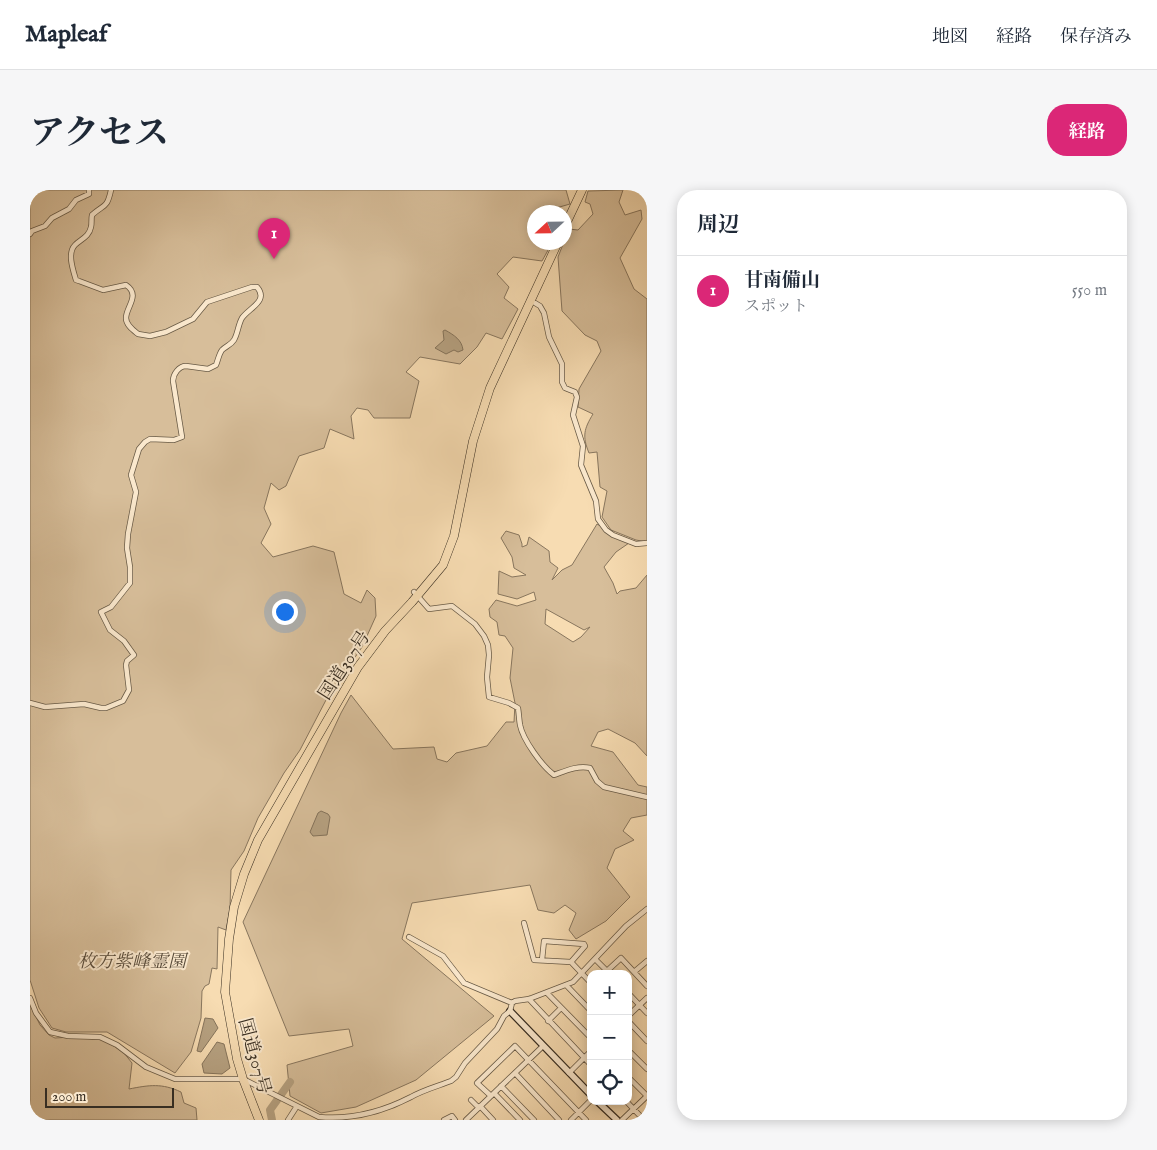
<!DOCTYPE html>
<html lang="ja">
<head>
<meta charset="utf-8">
<style>
  body { margin:0; font-family:"IM FELL English","Noto Serif JP",serif; background:#f6f6f7; color:#1f2937 }
  .controls { position:absolute; right:15px; bottom:15px; display:grid; overflow:hidden; border-radius:10px; box-shadow:0 2px 12px #0003 }
  .controls button { width:45px; height:45px; display:grid; place-items:center; padding:0; border:0; border-bottom:1px solid #e0e1e3; background:#fff; color:#1f2937; font:25px sans-serif }
  .compass { position:absolute; left:497px; top:15px; width:45px; height:45px; border-radius:50%; background:#fff; box-shadow:0 2px 12px #0003; rotate:248deg }
  .scale { position:absolute; left:15px; bottom:12px; width:129px; box-sizing:border-box; padding-left:5px; border:2px solid #382e22; border-top:0; font-size:14px; line-height:18px; white-space:nowrap; color:#382e22; -webkit-text-stroke:4px #fae8cd; paint-order:stroke }
  .you { position:absolute; left:254px; top:421px; width:18px; height:18px; margin:-12px; border:4px solid #fff; border-radius:50%; background:#1a73e8; box-shadow:0 0 0 8px #1a73e833 }
  .badge { display:grid; place-items:center; width:32px; height:32px; border-radius:50%; background:#db2777; color:#fff; font-size:16px; font-weight:700 }
  .pin { position:absolute; translate:-50% -41px; filter:drop-shadow(0 1px 2px #0008) }
  .pin::after { content:''; position:absolute; top:26px; width:18px; height:15px; background:inherit; clip-path:polygon(0 0,100% 0,50% 100%) }
  .list { margin:0; padding:0; list-style:none }
  h2 { display:flex; justify-content:space-between; align-items:center; height:65px; margin:0; padding:0 20px; font-size:21px }
  h2 small { font-size:16px; font-weight:400; color:#747a83 }
  .list li { display:grid; grid-template-columns:32px 1fr auto; gap:15px; align-items:center; box-sizing:border-box; height:70px; padding:0 20px; border-top:1px solid #e0e1e3 }
  .list b { display:block; font-size:19px; white-space:nowrap }
  .list p { margin:0; font-size:16px; white-space:nowrap; color:#747a83 }
  .list em { font-size:16px; font-style:normal; color:#747a83 }
  .icon { flex:none; width:28px; height:28px; fill:none; stroke:currentColor; stroke-width:2; stroke-linecap:round; stroke-linejoin:round }
  .map { position:relative; flex:none; width:617px; height:930px; overflow:hidden; border-radius:20px }
  header { display:flex; align-items:center; gap:30px; box-sizing:border-box; height:70px; padding:0 25px; background:#fff; border-bottom:1px solid #e0e1e3 }
  header strong { font-size:24px }
  nav { display:flex; gap:28px; margin-inline-start:auto; font-size:18px }
  .intro { display:flex; align-items:center; justify-content:space-between; box-sizing:border-box; height:120px; padding:0 30px }
  h1 { margin:0; font-size:35px }
  .button { padding:12px 22px; border-radius:20px; background:#db2777; color:#fff; font-size:18px; font-weight:700 }
  main { display:flex; gap:30px; padding:0 30px }
  aside { flex:1; background:#fff; border-radius:20px; box-shadow:0 2px 12px #0003 }
  .map>svg:first-child { display:block }
  .green { fill:#d7be9a; stroke:#88765e; fill-rule:evenodd }
  .water { fill:#b6a181; stroke:#84735b }
  .lines { fill:none; stroke-linecap:round; stroke-linejoin:round }
  .river { stroke:#b6a181; stroke-width:8 }
  .street-casing { stroke:#685a46; stroke-width:6 }
  .secondary-casing { stroke:#382e22; stroke-width:8 }
  .highway-casing { stroke:#382e22; stroke-width:9 }
  .street { stroke:#fae8cd; stroke-width:4.5 }
  .secondary { stroke:#fae8cd; stroke-width:5.5 }
  .highway { stroke:#f7dcb2; stroke-width:8 }
  .labels { text-anchor:middle; stroke-width:4; stroke-linejoin:round; paint-order:stroke }
  .street-label { font-size:18px; fill:#382e22; stroke:#fae8cd }
  .park-label { font-size:18px; font-style:italic; fill:#584b3a; stroke:#fae8cd }
</style>
</head>
<body>
<header>
<strong>Mapleaf</strong>
<nav><a>地図</a><a>経路</a><a>保存済み</a></nav>
</header>
<div class="intro"><h1>アクセス</h1><a class="button">経路</a></div>
<main>
<div class="map">
<svg width="617" height="930" viewBox="0 0 617 930">
  <rect width="100%" height="100%" fill="#f7dcb2"/>
  <filter id="stains"><feTurbulence type="fractalNoise" baseFrequency=".004" numOctaves="4"/><feColorMatrix values="0 0 0 0 .2 0 0 0 0 .09 0 0 0 0 .02 0 0 0 .5 -.17"/></filter>
  <radialGradient id="worn" r=".72"><stop offset=".6" stop-color="#630" stop-opacity="0"/><stop offset="1" stop-color="#630" stop-opacity=".3"/></radialGradient>
  <path class="green" d="M0 0H536L540 14 526 18 524 22H504V52L522 53 512 71 483 67 467 84 479 97 474 108 488 119 472 149 456 143 447 157 430 174 390 167 376 182 389 191 380 228H344L338 220 327 218 321 226 324 249 300 239 294 258 269 266 256 296 249 300 241 293 234 318 241 334 231 353 243 367 283 356 304 362 314 404 331 413 337 400 345 408 346 426 332 457 296 510 270 560 254 583 228 628 214 661 201 680 200 719 196 740 188 737 187 779 182 778 179 794 175 796 172 801 171 828 161 862 145 883 77 842H36L22 838 9 818 0 790Z
    M593 0 589 12 595 25 611 20 612 29 590 68 604 99 617 109V352L606 350 581 340 572 327 577 301 570 297 567 262 559 263C552 246 554 239 563 224L548 217 549 199 571 161 567 151 555 145 532 121 528 67 539 39 548 40 563 24 560 14 555 12 558 1Z
    M567 334 599 353 586 362 574 377 583 393 587 404 590 401 606 398 617 385V566L605 553 578 539 568 542 561 556 583 562 608 595 617 597V625L601 628 593 641 604 650 585 659 577 678 600 707 576 731 546 749 539 740 546 723 535 715 524 723 508 720 500 695 382 713 372 749 464 826 386 890 326 917 291 923 260 906 257 875 323 856 319 839 259 846 213 732 311 523 321 505 363 559 404 557 407 569 417 572 426 563 457 556 476 532H484L485 513 480 488 483 458 475 446 469 445 467 432 460 427 459 419 466 410 487 416 506 410 504 402 487 409 468 404 469 381 482 387 496 385 484 378 482 367 471 348 476 341 489 345 492 354V357L497 355 499 347 519 361 520 372 528 378 522 390 532 380 542 375ZM516 419 554 440 560 437 551 447 543 452 515 434Z
    M0 814 10 835 19 845 25 848 41 847 75 850 94 863 102 873 99 899C119 895 132 893 151 902L154 913 166 918 167 930H0Z"/>
  <path class="water" d="M415 140C424 145 432 150 433 160L428 162 424 160 416 164 405 158 414 150 413 141Z
    M291 621 298 624 300 627 297 645 283 646 280 642 288 623Z
    M175 828 183 829 188 838 171 862 167 861Z
    M187 852 194 854 200 878 192 884 174 883 172 874Z"/>
  <g class="lines">
    <path class="river" d="M242 930 240 920 260 892"/>
    <defs>
      <path id="street" d="M0 44 2 41 15 36 22 28 39 19 46 10 59 4V0
        M505 113 510 116 514 123 519 147 532 174V192L535 198 545 202 547 207 543 225 553 256 551 275 566 311 568 329 576 340 583 345 606 354 617 353
        M384 402 399 419 422 416 445 434 454 446 458 455 459 465 457 487 459 507 479 513 488 518C489 524 489 529 490 535 493 550 512 576 524 585 535 581 548 575 560 578L567 591 574 597 617 607
        M0 513 15 517 54 514 71 518H76L93 511 99 500 96 475 97 471 104 465 94 451 80 440 71 422 81 417 100 393V377L97 358 98 344 106 302 101 285 109 259 115 252 120 249 144 250 152 247 143 191C143 184 149 176 156 176L178 179 186 175C188 170 189 164 192 160 196 156 201 155 204 150 208 143 208 135 212 128 219 118 239 111 227 97H222L177 112 163 129 136 142 120 146 108 144C103 140 96 135 96 128 96 117 111 105 96 95L73 100 49 91 46 90C43 80 37 63 45 55 51 49 59 47 61 37 62 34 61 29 62 25 74 14 77 19 81 0
        M494 733 504 770 541 772 561 793
        M379 747 413 766 434 793 482 813
        M565 769 580 784
        M512 770 514 751 554 754 555 756 541 772
        M577 781 591 768 617 796
        M604 782 617 771
        M537 796 561 821
        M517 803 561 848
        M598 803 617 823
        M0 808 6 823 20 842 38 846 70 847 87 855 116 877 145 889H213L289 927C322 930 352 922 381 907 393 900 408 896 421 891L426 887 435 873 467 839 474 826 480 821 482 813 485 811 499 809 543 792 596 736 617 719
        M499 809 561 875
        M598 826 617 808
        M518 831 531 818
        M598 831 617 851
        M598 860 617 879
        M485 883 529 930
        M539 883 561 861
        M471 896 504 930
        M464 903 490 930
        M461 906 447 893 485 856 556 930
        M441 910 449 918
        M596 911 614 930
        M450 916 463 930
        M258 930 267 916
        M414 930 422 926 425 930
        M436 930 513 856
        M541 930 561 910
        M592 930 617 906 598 887"/>
      <path id="secondary" d="M480 821 561 905
        M567 911 587 930"/>
      <path id="highway" d="M534 38 552 0
        M229 930 213 889 207 869 195 802 199 749 204 717 214 684 228 650 328 477 355 441 382 412 413 375 424 346 443 251 460 198 528 52"/>
    </defs>
    <use href="#street" class="street-casing"/>
    <use href="#secondary" class="secondary-casing"/>
    <use href="#highway" class="highway-casing"/>
    <use href="#street" class="street"/>
    <use href="#secondary" class="secondary"/>
    <use href="#highway" class="highway"/>
  </g>
  <g class="labels">
    <g class="street-label">
      <text transform="translate(314 475) rotate(-57)" y="6">国道307号</text>
      <text transform="translate(225 866) rotate(75)" y="6">国道307号</text>
    </g>
    <g class="park-label">
      <text x="102" y="777">枚方紫峰霊園</text>
    </g>
  </g>
  <rect width="100%" height="100%" filter="url(#stains)"/>
  <rect width="100%" height="100%" fill="url(#worn)"/>
</svg>
<div class="controls">
<button>+</button>
<button>−</button>
<button><svg class="icon" aria-label="locate" viewBox="0 0 24 24"><circle cx="12" cy="12" r="6"/><path d="M12 2v4M12 18v4M2 12h4M18 12h4"/></svg></button>
</div>
<svg class="compass" viewBox="-18 -18 36 36"><path d="M0-13l5 13h-10z" fill="#e53935"/><path d="M0 13l5-13h-10z" fill="#747a83"/></svg>
<div class="scale">200 m</div>
<div class="you"></div>
<div class="pin badge" style="left:244px;top:69px">1</div>
</div>
<aside>
<h2>周辺<small></small></h2>
<ul class="list">
<li><span class="badge">1</span><div><b>甘南備山</b><p>スポット</p></div><em>550 m</em></li>
</ul>
</aside>
</main>
</body>
</html>
